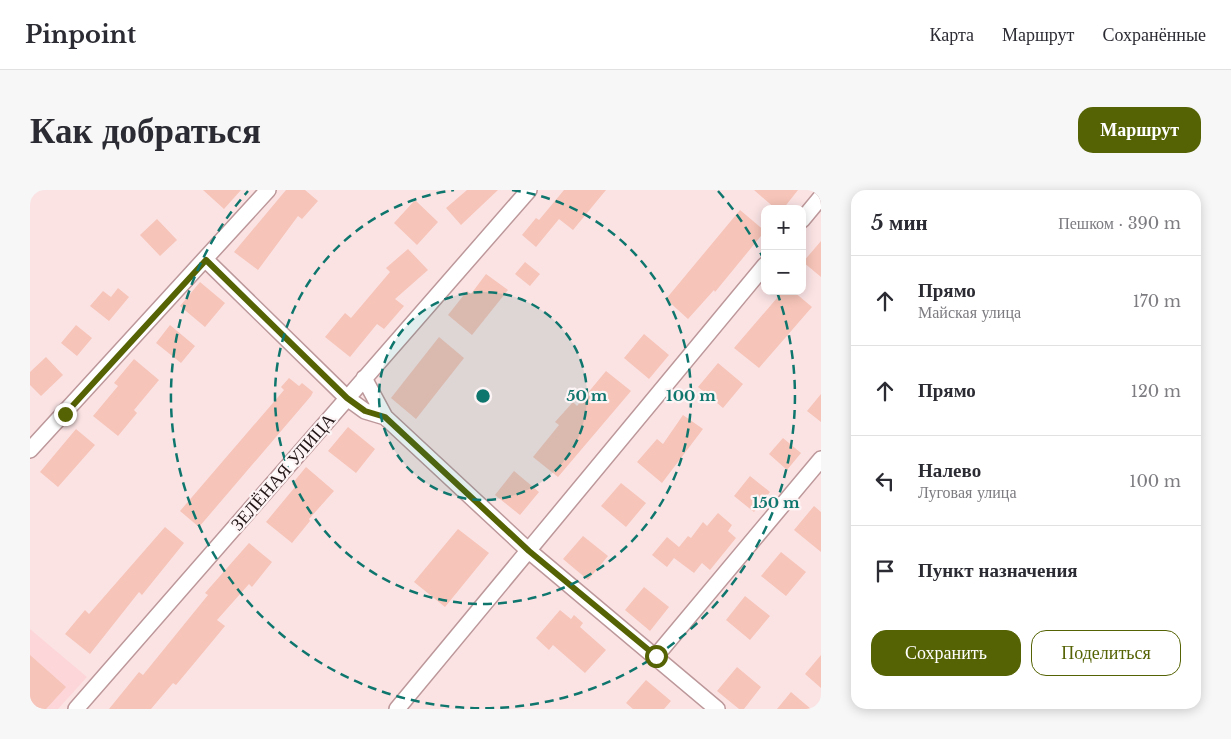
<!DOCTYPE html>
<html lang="ru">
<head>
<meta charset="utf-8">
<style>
  body { margin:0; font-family:"Libre Baskerville",serif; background:#f7f7f7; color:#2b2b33 }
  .controls { position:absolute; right:15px; top:15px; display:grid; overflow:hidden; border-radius:10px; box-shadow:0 2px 12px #0003 }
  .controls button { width:45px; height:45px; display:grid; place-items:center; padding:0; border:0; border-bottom:1px solid #e1e1e2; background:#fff; color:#2b2b33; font:25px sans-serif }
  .stop { position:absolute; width:15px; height:15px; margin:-11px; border:4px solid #566305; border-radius:50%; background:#fff }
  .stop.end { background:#566305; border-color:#fff; box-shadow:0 1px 5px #0008 }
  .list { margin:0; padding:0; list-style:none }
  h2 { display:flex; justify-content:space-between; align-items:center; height:65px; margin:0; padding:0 20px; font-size:21px }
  h2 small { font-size:16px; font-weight:400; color:#7c7c81 }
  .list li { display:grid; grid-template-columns:32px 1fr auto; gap:15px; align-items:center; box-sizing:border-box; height:90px; padding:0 20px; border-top:1px solid #e1e1e2 }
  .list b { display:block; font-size:19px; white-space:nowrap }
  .list p { margin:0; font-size:16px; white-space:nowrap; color:#7c7c81 }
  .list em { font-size:16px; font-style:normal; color:#7c7c81 }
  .actions { display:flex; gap:10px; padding:15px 20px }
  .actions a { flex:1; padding:11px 0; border:1px solid #566305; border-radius:15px; text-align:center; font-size:18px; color:#566305 }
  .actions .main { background:#566305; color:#fff }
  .icon { flex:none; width:28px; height:28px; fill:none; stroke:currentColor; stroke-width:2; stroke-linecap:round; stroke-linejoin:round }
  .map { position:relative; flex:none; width:791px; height:519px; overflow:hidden; border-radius:15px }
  header { display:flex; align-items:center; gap:30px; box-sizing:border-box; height:70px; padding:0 25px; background:#fff; border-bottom:1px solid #e1e1e2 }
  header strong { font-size:24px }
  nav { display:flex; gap:28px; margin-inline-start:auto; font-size:18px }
  .intro { display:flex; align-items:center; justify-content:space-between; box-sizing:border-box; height:120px; padding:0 30px }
  h1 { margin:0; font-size:35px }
  .button { padding:12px 22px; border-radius:15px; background:#566305; color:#fff; font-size:18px; font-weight:700 }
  main { display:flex; gap:30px; padding:0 30px }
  aside { flex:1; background:#fff; border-radius:15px; box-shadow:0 2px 12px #0003 }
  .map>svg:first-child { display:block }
  .built { fill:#fdd6d9 }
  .building { fill:#f6c4b8 }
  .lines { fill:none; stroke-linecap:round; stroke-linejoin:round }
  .minor-casing { stroke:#bd989b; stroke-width:18 }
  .minor { stroke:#fff; stroke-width:15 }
  .route { stroke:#566305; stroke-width:6 }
  .ring { fill:none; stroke:#0f766e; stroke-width:2.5; stroke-dasharray:9 6 }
  .labels { text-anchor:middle; stroke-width:4.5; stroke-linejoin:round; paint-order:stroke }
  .street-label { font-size:18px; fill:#231617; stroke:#fdf4f5 }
  .centre { fill:#0f766e; stroke:#fdf4f5; stroke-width:2.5 }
  .ring-label { font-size:15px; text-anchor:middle; font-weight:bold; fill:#0f766e; stroke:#fdf4f5; stroke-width:4.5; stroke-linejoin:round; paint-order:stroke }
</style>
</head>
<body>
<header>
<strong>Pinpoint</strong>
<nav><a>Карта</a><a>Маршрут</a><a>Сохранённые</a></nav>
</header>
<div class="intro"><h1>Как добраться</h1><a class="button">Маршрут</a></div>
<main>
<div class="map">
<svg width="791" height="519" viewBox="0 0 791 519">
  <rect width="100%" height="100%" fill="#fbe3e4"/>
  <path class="built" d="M0 439 57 487 28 519H0Z"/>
  <path class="building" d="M173 0H211L194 19Z
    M256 0H275L288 11 272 29 268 26 228 80 204 62Z
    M437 0H468L431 35 416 18Z
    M534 0H576L543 40 529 29 506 57 492 45 506 28 509 30Z
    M724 0H768L753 19H746Z
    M385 10 408 32 387 55 364 33Z
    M710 20 735 41 685 102 684 100 658 129 636 109Z
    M127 29 147 50 130 66 110 45Z
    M791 51V87L773 72Z
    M378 59 398 80 365 109 374 116 354 139 347 134 320 167 295 147 315 123 321 128 360 82 356 78Z
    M495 72 510 84 500 96 485 84Z
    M456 84 478 100 442 145 418 125 437 101 441 104Z
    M170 92 195 113 175 137 150 116Z
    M88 98 99 107 79 131 60 116 73 101 81 107Z
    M753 101H763L782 117 729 178 704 158Z
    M46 135 62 148 47 166 31 153Z
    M140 135 165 156 151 173 126 153Z
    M614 144 639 165 619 189 594 168Z
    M409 147 434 168 386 229 361 208Z
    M16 167 33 185 11 206 0 195V182Z
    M104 169 129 190 104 220 107 223 88 246 63 226 88 196 84 193Z
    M688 173 713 194 693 218 668 197Z
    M576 181 601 201 528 287 503 267 529 235 525 232 543 212 547 216Z
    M259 188 269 196 272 193 283 202 281 206 169 337 150 321 254 200 251 197Z
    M791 204V232L777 221Z
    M653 225 673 239 632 293 607 272 627 249 633 254Z
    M318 237 345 259 326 283 298 261Z
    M46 239 65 255 28 297 10 282Z
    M753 248 771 263 757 280 739 264Z
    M276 277 304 301 279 329 280 331 262 353 236 332 265 297 262 294Z
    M484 281 509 302 490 325 465 305Z
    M720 286 740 302 724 322 704 306Z
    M591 293 616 313 596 337 571 316Z
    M784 316 791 322V362L764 340Z
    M688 323 702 335 698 341 706 348 680 380 672 373 664 383 644 368 637 377 622 365 637 347 649 357 658 346 661 348 673 332 677 336Z
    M135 337 154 353 112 405 109 402 60 464 35 444 55 420 59 424Z
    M428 339 459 363 415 417 384 392Z
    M553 346 578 366 558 390 533 369Z
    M219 353 242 372 222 397 219 394 187 430 195 436 176 459 146 495 143 493 121 519H79L109 482 113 485 178 405 175 403Z
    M751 362 776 382 756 406 731 386Z
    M614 397 639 417 620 441 595 420Z
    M715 406 740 426 720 450 696 430Z
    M530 420 541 429 544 425 553 433 550 437 576 460 555 483 523 455 519 460 506 448Z
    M0 465 36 497 16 519H0Z
    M791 465V498L775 484Z
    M707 477 731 497 714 519H709L687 501Z
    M616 490 641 511 634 519H603L596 513Z
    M761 502 781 519H747Z"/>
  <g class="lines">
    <defs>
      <path id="minor" d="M772 30 791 7
        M176 70 317 208 335 221 355 227
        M334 188 355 227 499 361 687 519
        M0 260 238 0
        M626 466 791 269
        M46 519 499 0
        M367 519 735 75"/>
    </defs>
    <use href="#minor" class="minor-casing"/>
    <use href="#minor" class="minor"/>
  </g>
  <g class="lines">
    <path class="route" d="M35 224 176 70 317 208 335 221 355 227 499 361 626 466"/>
  </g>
  <circle cx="453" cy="206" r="104" fill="#0f766e" fill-opacity=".12"/>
  <g class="ring">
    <circle cx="453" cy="206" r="104"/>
    <path d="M482 0A208 208 0 1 1 424 0"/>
    <path d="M688 1A312 312 0 0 1 735 72M747 102A312 312 0 1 1 218 1"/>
  </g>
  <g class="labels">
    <g class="street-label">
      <text transform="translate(253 282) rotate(-49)" y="6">ЗЕЛЁНАЯ УЛИЦА</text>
    </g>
  </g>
  <circle cx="453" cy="206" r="8" class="centre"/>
  <g class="ring-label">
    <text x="557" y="211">50 m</text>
    <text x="661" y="211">100 m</text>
    <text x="746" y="318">150 m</text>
  </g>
</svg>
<div class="controls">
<button>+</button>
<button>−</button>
</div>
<div class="stop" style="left:626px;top:466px"></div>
<div class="stop end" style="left:35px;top:224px"></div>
</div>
<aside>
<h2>5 мин<small>Пешком · 390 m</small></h2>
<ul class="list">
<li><svg class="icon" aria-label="ahead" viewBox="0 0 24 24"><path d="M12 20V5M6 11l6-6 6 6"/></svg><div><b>Прямо</b><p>Майская улица</p></div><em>170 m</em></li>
<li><svg class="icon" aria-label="ahead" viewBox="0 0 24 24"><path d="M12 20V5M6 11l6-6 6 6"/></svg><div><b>Прямо</b></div><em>120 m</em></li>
<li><svg class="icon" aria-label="left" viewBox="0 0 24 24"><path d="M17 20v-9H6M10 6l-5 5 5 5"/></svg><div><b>Налево</b><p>Луговая улица</p></div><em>100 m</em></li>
<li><svg class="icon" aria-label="arrive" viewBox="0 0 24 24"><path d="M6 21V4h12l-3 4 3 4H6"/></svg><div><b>Пункт назначения</b></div></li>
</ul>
<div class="actions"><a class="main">Сохранить</a><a>Поделиться</a></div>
</aside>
</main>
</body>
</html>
